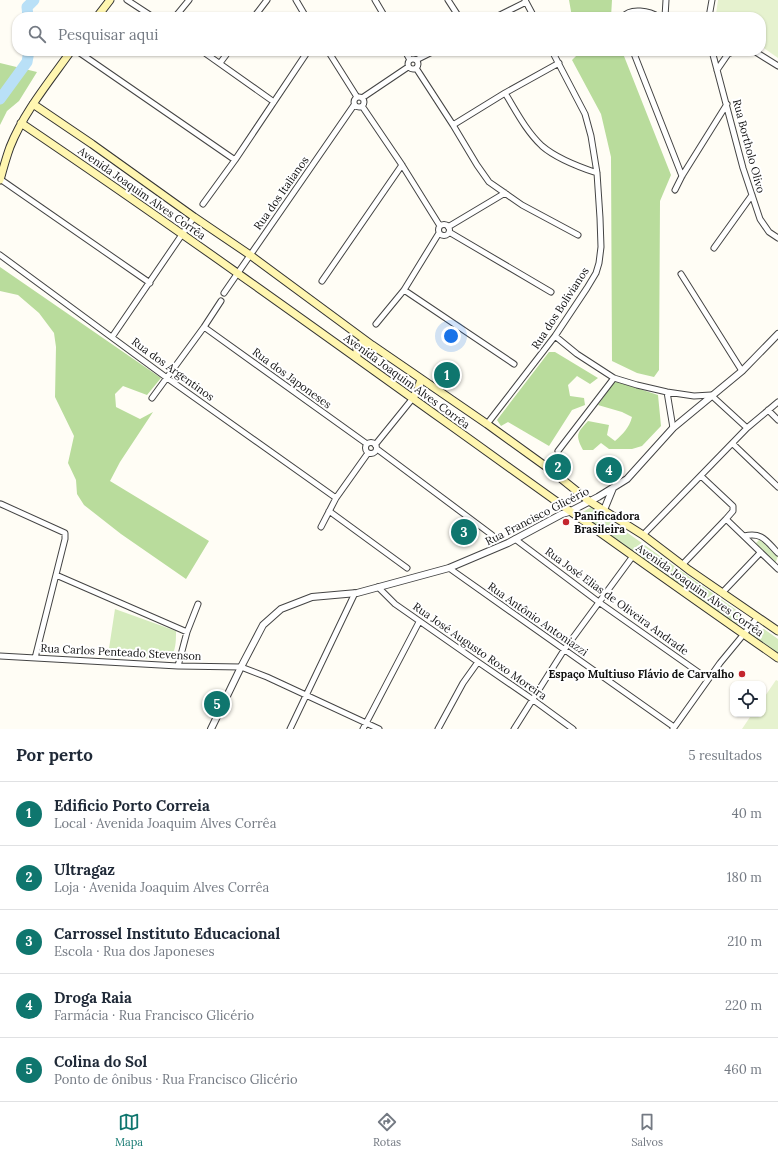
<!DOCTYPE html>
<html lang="pt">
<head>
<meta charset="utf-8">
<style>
  body { margin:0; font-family:Lora,serif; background:#f2f2f3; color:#1f2937 }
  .controls { position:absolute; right:12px; bottom:12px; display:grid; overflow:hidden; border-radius:8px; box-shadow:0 1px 3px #0004 }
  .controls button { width:36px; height:36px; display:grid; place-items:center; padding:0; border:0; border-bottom:1px solid #e0e1e3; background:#fff; color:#1f2937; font:20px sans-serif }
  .you { position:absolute; left:451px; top:336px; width:14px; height:14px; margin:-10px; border:3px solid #fff; border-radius:50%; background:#1a73e8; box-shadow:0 0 0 6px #1a73e833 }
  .badge { display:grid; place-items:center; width:26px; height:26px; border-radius:50%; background:#0f766e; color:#fff; font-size:13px; font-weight:700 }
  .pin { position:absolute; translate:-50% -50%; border:2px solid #fff; box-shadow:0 1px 4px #0006 }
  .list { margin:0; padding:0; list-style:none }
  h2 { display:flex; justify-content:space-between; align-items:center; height:52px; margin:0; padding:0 16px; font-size:17px }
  h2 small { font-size:13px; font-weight:400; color:#747a83 }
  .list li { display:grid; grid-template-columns:26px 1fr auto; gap:12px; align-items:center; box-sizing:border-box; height:64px; padding:0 16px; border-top:1px solid #e0e1e3 }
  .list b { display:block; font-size:15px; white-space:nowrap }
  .list p { margin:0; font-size:13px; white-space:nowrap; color:#747a83 }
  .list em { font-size:13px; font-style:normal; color:#747a83 }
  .icon { flex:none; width:22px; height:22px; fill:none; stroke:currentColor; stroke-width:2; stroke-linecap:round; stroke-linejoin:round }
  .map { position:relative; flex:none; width:778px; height:729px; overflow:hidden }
  .search { position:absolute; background:#fff; box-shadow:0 1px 3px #0004; left:12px; right:12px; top:12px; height:44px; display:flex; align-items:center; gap:10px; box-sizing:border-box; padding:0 14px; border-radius:16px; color:#747a83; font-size:15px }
  .sheet { height:372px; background:#fff }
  nav { display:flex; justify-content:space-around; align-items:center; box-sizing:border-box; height:56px; border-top:1px solid #e0e1e3; background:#fff; font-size:11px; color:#747a83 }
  nav a { display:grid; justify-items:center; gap:2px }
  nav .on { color:#0f766e }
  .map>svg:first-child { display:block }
  .green { fill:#d5ebbd }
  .forest { fill:#b9dc9c }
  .pitch { fill:#e6f2cf }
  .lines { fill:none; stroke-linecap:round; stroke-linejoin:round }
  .river { stroke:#b9e0f7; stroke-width:11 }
  .minor-casing { stroke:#444; stroke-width:7 }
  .tertiary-casing { stroke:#444; stroke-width:8 }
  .secondary-casing { stroke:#333; stroke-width:9 }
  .minor { stroke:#fff; stroke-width:5 }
  .tertiary { stroke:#fff; stroke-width:6 }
  .secondary { stroke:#fff6b0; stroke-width:7 }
  .poi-dot { fill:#c4262e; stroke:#fff; stroke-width:1.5 }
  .labels { text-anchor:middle; stroke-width:4; stroke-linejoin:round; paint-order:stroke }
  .street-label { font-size:11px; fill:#111; stroke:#fff }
  .poi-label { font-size:11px; font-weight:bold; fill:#111; stroke:#fff; text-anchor:start }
</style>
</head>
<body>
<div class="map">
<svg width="778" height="729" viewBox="0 0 778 729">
  <rect width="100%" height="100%" fill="#fffdf5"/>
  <path class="green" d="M591 507 742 614V619L739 624H735L588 521 584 517 583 512Z
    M760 539 778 556 775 564 755 544Z
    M115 609 176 631C176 642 176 650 170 659L164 660 108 655Z
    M757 629H764L778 639V654L752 636Z"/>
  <path class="forest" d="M569 0H612L611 17H572Z
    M577 51H622L671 175 660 201 659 370 654 377 637 373 612 361 611 157 601 114 572 60 577 55Z
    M0 63 37 72 19 101 7 111 0 125Z
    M0 267 161 378 147 395 123 386 115 394 116 407 140 419 153 412 120 462 110 481 209 541 186 579 121 534 84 505 77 494 76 480 68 463 74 436 55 397 56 347 54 333 39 313 18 295 0 291Z
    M549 352H555L598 378 590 384 577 376 568 385 570 396 584 398 585 405 572 410 549 446 508 422 501 426 497 420Z
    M615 381 658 395 661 426 642 446 632 449H609L601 443 593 450H583C575 435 577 433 588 421L609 425 607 435 615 441C623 434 629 428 632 417L622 412 598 405Z"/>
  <path class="pitch" d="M718 0H778V58L761 46V17H720L716 14Z
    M776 680 778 681V729H742L752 714H763V699Z"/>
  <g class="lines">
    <path class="river" d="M28 17 27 7 34 0
      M0 99 27 62 29 51"/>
    <defs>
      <path id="minor" d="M127 0 153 17
        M296 0 306 17
        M375 0 385 17
        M448 0 459 17
        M525 0 534 17
        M175 17 189 0
        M254 17 267 0
        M496 17 526 2
        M623 17C630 7 650 11 659 17
        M665 17 666 0
        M709 17 712 0
        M77 51 235 160
        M202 51 274 102
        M328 51 357 97
        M405 51 410 60
        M633 51 682 176
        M712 51 743 168 760 219 769 232 778 238
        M754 51 778 66
        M408 64a5 5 0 1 1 10 0a5 5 0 1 1-10 0Z
        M416 60 434 51
        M220 63 229 51
        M416 68 453 125 477 165 489 182 522 205 578 235
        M717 70 728 54 735 51
        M505 93C516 111 526 131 542 146 557 159 579 167 597 173
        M354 102a5 5 0 1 1 10 0a5 5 0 1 1-10 0Z
        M362 98 408 67
        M362 106 402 165 440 226
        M453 125 505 93 559 63
        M0 179 150 283
        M675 190 682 176 727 104
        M203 204 235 160 308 51
        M438.5 230a5.5 5.5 0 1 1 11 0a5.5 5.5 0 1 1-11 0Z
        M448 227 505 193
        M449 232 551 292
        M714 248 752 195
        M0 255 167 378 336 498
        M681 274 742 371
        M322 281 402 165
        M404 290 514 364
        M224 293 354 105
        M376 324 404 290 439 233
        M204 327 367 444
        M555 336 577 354 614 378 637 385 667 392 694 396 711 395 747 428
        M112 337 194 217
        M667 392 673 428
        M152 398 204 327 221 301
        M768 410 778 420
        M487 424 555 336 587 288 596 273 599 263 601 247 600 218 597 173 591 136 585 114 552 51
        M365.5 448a5.5 5.5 0 1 1 11 0a5.5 5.5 0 1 1-11 0Z
        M733 444 778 487
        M375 445 413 398
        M377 449 492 535
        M558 451 614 378
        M701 476 733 506V511L726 519 778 569
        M1 504 65 533V539L35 658
        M329 511 407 568
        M321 527 336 498 368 453
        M643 535 747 428 778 402
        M744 536C763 532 766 541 778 553
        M515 539 600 603 708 679
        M682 565 726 519
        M449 568 674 727
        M56 575 187 632
        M378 587 395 604 478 662 532 699 573 729
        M722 593 760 553
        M0 656 178 666 241 667 267 677 379 729
        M178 666 187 632 198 604
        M290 729 355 593
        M363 729 419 622
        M438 729 463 683 478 662
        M514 729 564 650 633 556
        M673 729 720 663 758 617"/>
      <path id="tertiary" d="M604 510 613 488
        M211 729 241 667 263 625 281 609 312 597 357 593 449 568 508 543 562 514 569 512 598 497 627 479 673 428 742 371 778 334"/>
      <path id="secondary" d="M97 17 110 0
        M33 104 92 144 194 217 250 255 372 345 487 424 548 468 589 501 643 535 689 570 778 631
        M21 123C277 296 524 482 778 658
        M0 180C3 169 6 158 10 147 24 112 49 82 71 51
        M357 358V347L360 344 371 345
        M413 398 418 389 421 379"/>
    </defs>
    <use href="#minor" class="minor-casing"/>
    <use href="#tertiary" class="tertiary-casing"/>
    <use href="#secondary" class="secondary-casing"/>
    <use href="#minor" class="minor"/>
    <use href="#tertiary" class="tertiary"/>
    <use href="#secondary" class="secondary"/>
  </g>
  <g class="poi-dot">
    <circle cx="566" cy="522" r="4"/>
    <circle cx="742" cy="674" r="4"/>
  </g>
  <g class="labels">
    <g class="street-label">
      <text transform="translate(749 146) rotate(75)" y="4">Rua Bortholo Olivo</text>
      <text transform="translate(142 193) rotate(35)" y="4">Avenida Joaquim Alves Corrêa</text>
      <text transform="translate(281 193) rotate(-55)" y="4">Rua dos Italianos</text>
      <text transform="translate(560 308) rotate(-57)" y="4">Rua dos Bolivianos</text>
      <text transform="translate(173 369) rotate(36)" y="4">Rua dos Argentinos</text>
      <text transform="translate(292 378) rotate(36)" y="4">Rua dos Japoneses</text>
      <text transform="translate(407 381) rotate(36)" y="4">Avenida Joaquim Alves Corrêa</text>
      <text transform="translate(537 516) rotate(-27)" y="4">Rua Francisco Glicério</text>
      <text transform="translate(700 590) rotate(35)" y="4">Avenida Joaquim Alves Corrêa</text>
      <text transform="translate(617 601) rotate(36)" y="4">Rua José Elias de Oliveira Andrade</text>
      <text transform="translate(538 619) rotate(35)" y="4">Rua Antônio Antoniazzi</text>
      <text transform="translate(480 651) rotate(35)" y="4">Rua José Augusto Roxo Moreira</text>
      <text transform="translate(121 652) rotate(3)" y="4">Rua Carlos Penteado Stevenson</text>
    </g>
    <g class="poi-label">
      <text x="574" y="520">Panificadora<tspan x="574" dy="13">Brasileira</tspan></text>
      <text x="734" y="678" text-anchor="end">Espaço Multiuso Flávio de Carvalho</text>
    </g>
  </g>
</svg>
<div class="controls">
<button><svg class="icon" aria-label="locate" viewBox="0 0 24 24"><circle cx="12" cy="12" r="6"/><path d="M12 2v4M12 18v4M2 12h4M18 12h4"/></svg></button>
</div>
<div class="you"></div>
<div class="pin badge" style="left:447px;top:375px">1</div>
<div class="pin badge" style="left:558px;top:467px">2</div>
<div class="pin badge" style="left:464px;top:532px">3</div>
<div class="pin badge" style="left:609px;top:470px">4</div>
<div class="pin badge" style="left:217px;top:704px">5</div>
<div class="search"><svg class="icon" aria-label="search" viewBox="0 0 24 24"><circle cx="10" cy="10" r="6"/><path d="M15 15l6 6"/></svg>Pesquisar aqui</div>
</div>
<section class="sheet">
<h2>Por perto<small>5 resultados</small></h2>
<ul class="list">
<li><span class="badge">1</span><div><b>Edificio Porto Correia</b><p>Local · Avenida Joaquim Alves Corrêa</p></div><em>40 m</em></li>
<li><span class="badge">2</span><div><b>Ultragaz</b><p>Loja · Avenida Joaquim Alves Corrêa</p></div><em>180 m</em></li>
<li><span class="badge">3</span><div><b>Carrossel Instituto Educacional</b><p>Escola · Rua dos Japoneses</p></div><em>210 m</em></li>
<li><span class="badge">4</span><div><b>Droga Raia</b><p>Farmácia · Rua Francisco Glicério</p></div><em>220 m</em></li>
<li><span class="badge">5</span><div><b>Colina do Sol</b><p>Ponto de ônibus · Rua Francisco Glicério</p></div><em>460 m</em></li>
</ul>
</section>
<nav>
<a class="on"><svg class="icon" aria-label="map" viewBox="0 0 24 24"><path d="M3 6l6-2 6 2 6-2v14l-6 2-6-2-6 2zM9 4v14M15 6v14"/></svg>Mapa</a>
<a><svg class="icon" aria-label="directions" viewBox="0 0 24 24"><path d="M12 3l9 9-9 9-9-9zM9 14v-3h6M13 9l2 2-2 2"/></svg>Rotas</a>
<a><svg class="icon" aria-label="saved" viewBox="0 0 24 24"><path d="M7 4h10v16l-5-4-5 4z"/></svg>Salvos</a>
</nav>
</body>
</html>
